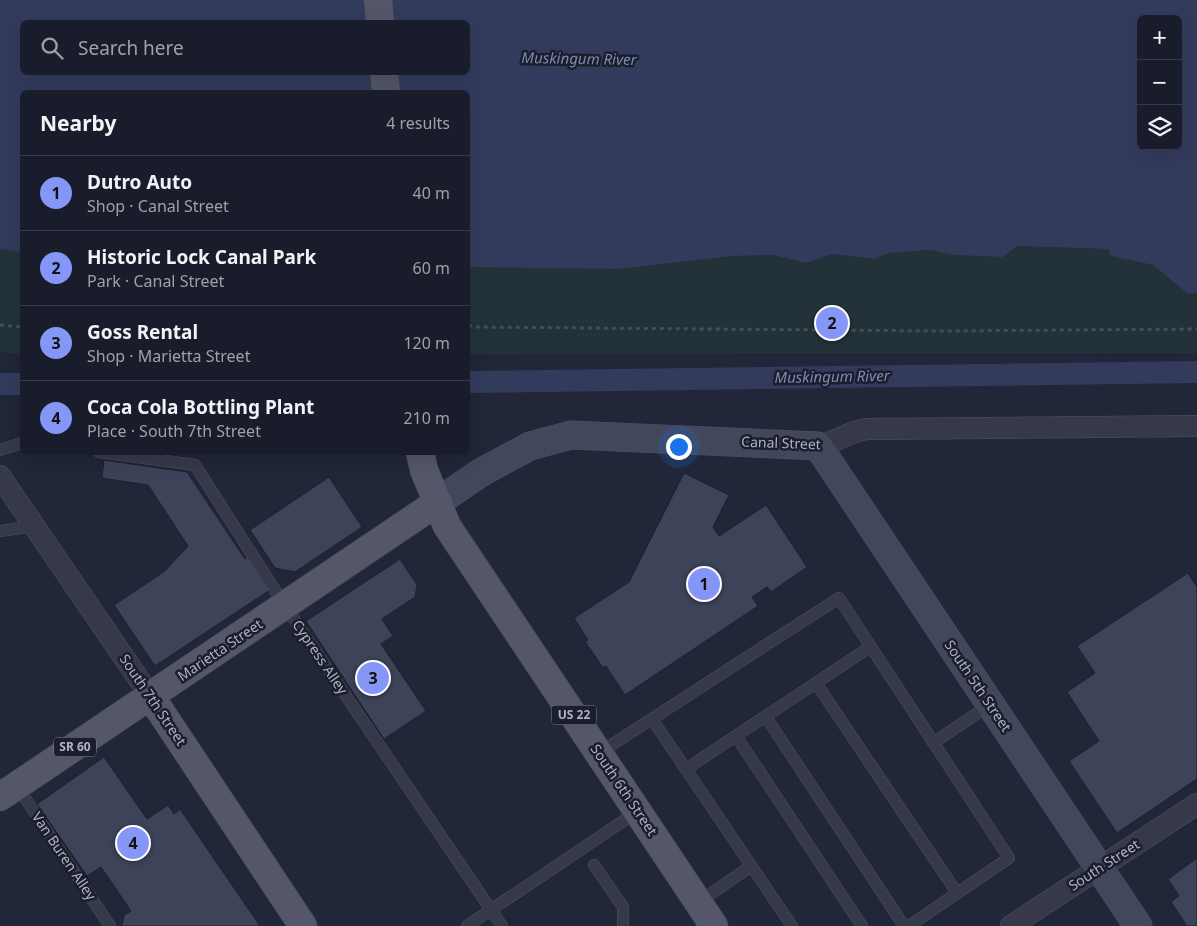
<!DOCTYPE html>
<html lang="en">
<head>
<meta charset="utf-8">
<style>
  body { margin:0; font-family:"Noto Sans",sans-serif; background:#222532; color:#f1f3f6 }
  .controls { position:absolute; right:15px; top:15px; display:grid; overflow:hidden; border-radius:8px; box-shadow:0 5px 20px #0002 }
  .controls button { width:45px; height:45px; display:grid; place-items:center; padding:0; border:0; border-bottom:1px solid #373a47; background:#191c2a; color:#f1f3f6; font:25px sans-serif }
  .you { position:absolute; left:678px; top:446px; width:18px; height:18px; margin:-12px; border:4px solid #fff; border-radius:50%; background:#1a73e8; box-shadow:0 0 0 8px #1a73e833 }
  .badge { display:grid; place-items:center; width:32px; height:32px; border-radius:50%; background:#8497f6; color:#111; font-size:16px; font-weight:700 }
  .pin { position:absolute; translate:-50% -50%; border:2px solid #fff; box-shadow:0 1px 5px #0006 }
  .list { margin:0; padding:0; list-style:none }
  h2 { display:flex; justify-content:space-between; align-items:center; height:65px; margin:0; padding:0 20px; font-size:21px }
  h2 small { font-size:16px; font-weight:400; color:#9fa1a8 }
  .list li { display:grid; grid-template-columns:32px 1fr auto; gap:15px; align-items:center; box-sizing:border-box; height:75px; padding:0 20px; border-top:1px solid #373a47 }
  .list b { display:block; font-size:19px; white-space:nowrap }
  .list p { margin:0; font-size:16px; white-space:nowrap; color:#9fa1a8 }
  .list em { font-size:16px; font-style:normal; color:#9fa1a8 }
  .icon { flex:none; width:28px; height:28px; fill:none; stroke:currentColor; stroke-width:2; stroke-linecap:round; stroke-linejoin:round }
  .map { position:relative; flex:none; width:1197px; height:926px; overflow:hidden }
  .search { position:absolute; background:#191c2a; box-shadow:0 5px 20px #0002; left:20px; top:20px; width:450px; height:55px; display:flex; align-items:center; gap:12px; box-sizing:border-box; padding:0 18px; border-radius:8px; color:#9fa1a8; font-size:19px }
  .panel { position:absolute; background:#191c2a; box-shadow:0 5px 20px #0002; left:20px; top:90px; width:450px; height:365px; border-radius:8px }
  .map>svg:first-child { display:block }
  .green { fill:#233239 }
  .water { fill:#333b5d; fill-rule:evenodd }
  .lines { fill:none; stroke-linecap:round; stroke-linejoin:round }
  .canal { stroke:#333b5d; stroke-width:22 }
  .building { fill:#3d4358; stroke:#1c202f }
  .service-casing { stroke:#4f5363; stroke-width:12 }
  .minor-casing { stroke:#4f5363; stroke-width:22 }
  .secondary-casing { stroke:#4f5363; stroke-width:29 }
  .primary-casing { stroke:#3e4252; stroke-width:29 }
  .path { stroke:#414f57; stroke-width:3; stroke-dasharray:4 4; stroke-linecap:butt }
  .service { stroke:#353949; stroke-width:11 }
  .minor { stroke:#353949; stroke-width:21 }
  .secondary { stroke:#43475c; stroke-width:28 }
  .primary { stroke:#535769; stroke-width:28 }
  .labels { text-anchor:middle; stroke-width:5; stroke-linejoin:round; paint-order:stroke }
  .shield { fill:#1a1e2d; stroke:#828697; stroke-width:1 }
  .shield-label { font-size:12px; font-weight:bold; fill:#afb3c5 }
  .street-label { font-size:14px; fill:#afb3c5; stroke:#1a1e2d }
  .water-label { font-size:15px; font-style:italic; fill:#808ab2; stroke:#1a1e2d }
</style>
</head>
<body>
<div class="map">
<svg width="1197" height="926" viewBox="0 0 1197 926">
  <rect width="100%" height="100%" fill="#212638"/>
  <path class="green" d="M1017 246 1108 249 1111 256 1153 265 1188 294 1197 293V353L468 354V266L618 269 732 256 773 255 806 263 832 254 875 259 889 253 930 250 955 255 1003 257Z
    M0 249 22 252V354L0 352Z"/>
  <path class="water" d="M0 0H1197V293L1188 294 1153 265 1111 256 1108 249 1017 246 1003 257 955 255 930 250 889 253 875 259 832 254 806 263 773 255 732 256 618 269 468 267V92H22V252L0 249ZM1141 19H1178V146H1141ZM22 22H468V72H22Z"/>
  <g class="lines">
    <path class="canal" d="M468 382 1197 372
      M0 384H22"/>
  </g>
  <path class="building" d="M104 460 187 472 245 559 248 557 270 590 155 666 114 605 165 571 188 546 148 485 102 478Z
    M684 473 729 495 713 527 719 536 766 505 807 567 771 592 767 587 752 597 758 606 625 695 606 666 603 668 585 641 588 640 574 618 629 582Z
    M329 477 362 527 295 572 275 568 250 530Z
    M400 559 417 585 415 597 382 619 393 636 381 644 426 711 384 739 306 621Z
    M1188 573 1197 587V779L1117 833 1069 761 1099 741 1067 692 1095 673 1077 646Z
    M104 757 147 819 168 805 174 814 180 809 260 926H122L124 915 131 911 101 867 87 876 37 804Z
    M1197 858V926H1187L1171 902 1179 896 1168 879Z"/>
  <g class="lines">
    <defs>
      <path id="service" d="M0 450 22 443
        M99 452 195 465 285 606 502 926
        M0 531 33 526
        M816 683 957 893
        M766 717 904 926
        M652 719 792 926
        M736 736 862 926
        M933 743 991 704
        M599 753 839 598 1009 858 909 926
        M686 769 870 647
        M17 786 110 926
        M594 865 623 907V926
        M699 902 751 866
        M467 926 638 811"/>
      <path id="minor" d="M818 446C836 443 849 431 867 429L1197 426
        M0 476 151 697
        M1011 926 1197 804"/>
      <path id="secondary" d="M438 502 480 473 530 446 571 435 818 446 1138 926"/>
      <path id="primary" d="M378 0 380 22
        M384 72 386 92
        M420 452 424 470 447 526 714 926
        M151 697 303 926
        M0 797 438 502"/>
    </defs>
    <use href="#service" class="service-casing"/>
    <use href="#minor" class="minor-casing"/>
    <use href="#secondary" class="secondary-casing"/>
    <use href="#primary" class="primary-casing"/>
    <path class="path" d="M0 325 22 327
      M468 325 476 327 943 331 1197 329"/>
    <use href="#service" class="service"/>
    <use href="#minor" class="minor"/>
    <use href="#secondary" class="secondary"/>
    <use href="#primary" class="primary"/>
  </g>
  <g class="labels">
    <g class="shield">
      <rect x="551.5" y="705.5" width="45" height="19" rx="4"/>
      <rect x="54" y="737.5" width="42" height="19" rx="4"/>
    </g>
    <g class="shield-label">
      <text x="574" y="719">US 22</text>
      <text x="75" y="751">SR 60</text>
    </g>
    <g class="street-label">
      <text transform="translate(781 443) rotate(2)" y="5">Canal Street</text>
      <text transform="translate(220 650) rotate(-34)" y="5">Marietta Street</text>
      <text transform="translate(320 657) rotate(56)" y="5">Cypress Alley</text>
      <text transform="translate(978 686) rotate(56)" y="5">South 5th Street</text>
      <text transform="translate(153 700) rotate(56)" y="5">South 7th Street</text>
      <text transform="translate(624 790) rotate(56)" y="5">South 6th Street</text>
      <text transform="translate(64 856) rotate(56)" y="5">Van Buren Alley</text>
      <text transform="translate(1104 865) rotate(-33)" y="5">South Street</text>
    </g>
    <g class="water-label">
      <text transform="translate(579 59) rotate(1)" y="5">Muskingum River</text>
      <text transform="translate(832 377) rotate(-1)" y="5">Muskingum River</text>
    </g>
  </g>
</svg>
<div class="controls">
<button>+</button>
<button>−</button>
<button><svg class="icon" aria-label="layers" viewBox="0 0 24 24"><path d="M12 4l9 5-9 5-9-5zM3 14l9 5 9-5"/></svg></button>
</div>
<div class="you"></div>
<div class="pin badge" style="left:704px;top:584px">1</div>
<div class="pin badge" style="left:832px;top:323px">2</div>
<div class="pin badge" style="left:373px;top:678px">3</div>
<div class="pin badge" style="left:133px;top:843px">4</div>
<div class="search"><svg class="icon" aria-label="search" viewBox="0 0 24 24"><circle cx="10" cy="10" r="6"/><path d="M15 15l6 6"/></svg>Search here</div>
<section class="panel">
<h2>Nearby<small>4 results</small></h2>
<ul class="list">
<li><span class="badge">1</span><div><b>Dutro Auto</b><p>Shop · Canal Street</p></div><em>40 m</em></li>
<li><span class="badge">2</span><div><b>Historic Lock Canal Park</b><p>Park · Canal Street</p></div><em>60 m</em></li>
<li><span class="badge">3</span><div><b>Goss Rental</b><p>Shop · Marietta Street</p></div><em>120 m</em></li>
<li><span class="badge">4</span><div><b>Coca Cola Bottling Plant</b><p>Place · South 7th Street</p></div><em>210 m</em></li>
</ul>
</section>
</div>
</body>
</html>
